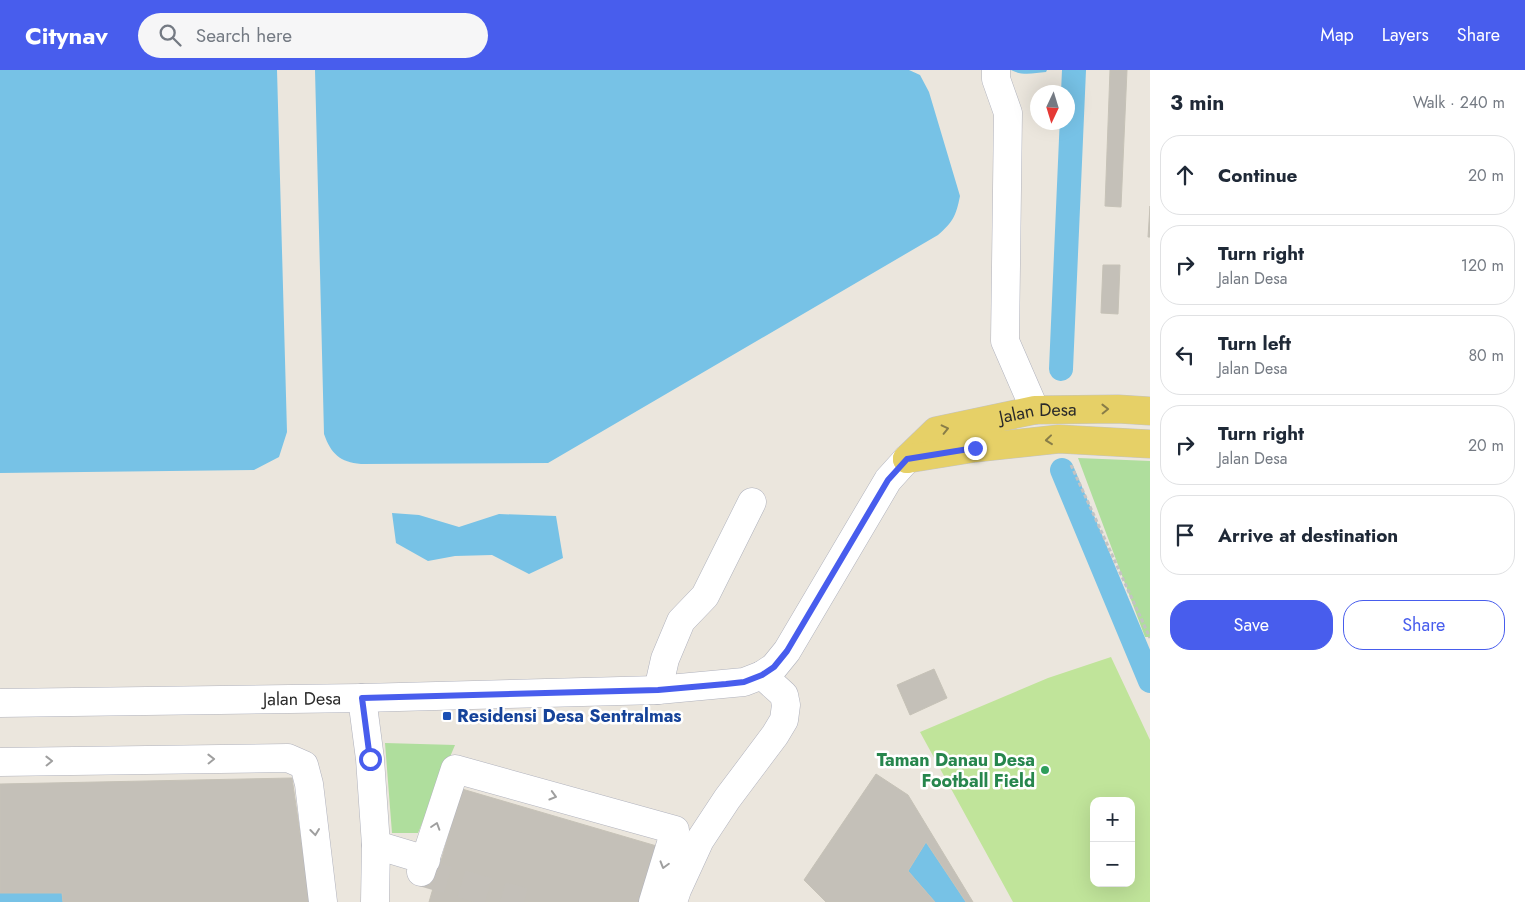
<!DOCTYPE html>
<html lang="en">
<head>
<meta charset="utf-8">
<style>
  body { margin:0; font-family:Jost,sans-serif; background:#f6f6f7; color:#1f2937 }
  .controls { position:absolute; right:15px; bottom:15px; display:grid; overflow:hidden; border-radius:10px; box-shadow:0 5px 20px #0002 }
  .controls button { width:45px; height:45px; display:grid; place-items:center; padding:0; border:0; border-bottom:1px solid #e0e1e3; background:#fff; color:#1f2937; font:25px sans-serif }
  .compass { position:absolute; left:1030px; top:15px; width:45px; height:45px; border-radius:50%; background:#fff; box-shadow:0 5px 20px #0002; rotate:184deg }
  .stop { position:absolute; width:15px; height:15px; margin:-11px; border:4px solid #485ded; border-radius:50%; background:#fff }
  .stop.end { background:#485ded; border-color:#fff; box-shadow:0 1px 5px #0008 }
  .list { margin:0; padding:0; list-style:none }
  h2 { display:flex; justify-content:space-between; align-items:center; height:65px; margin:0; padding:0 20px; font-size:21px }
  h2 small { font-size:16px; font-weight:400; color:#747a83 }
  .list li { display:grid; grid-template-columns:32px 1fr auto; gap:15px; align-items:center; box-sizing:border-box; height:80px; margin:0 10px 10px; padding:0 10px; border:1px solid #e0e1e3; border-radius:20px }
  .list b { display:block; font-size:19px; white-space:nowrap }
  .list p { margin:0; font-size:16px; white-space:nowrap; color:#747a83 }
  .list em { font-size:16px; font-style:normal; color:#747a83 }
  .actions { display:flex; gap:10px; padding:15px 20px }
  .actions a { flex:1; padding:11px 0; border:1px solid #485ded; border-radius:20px; text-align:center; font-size:18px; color:#485ded }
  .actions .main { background:#485ded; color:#fff }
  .icon { flex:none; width:28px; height:28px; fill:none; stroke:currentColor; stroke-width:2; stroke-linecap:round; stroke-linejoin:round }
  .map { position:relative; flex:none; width:1150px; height:832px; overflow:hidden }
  header { display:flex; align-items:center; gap:30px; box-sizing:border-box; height:70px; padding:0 25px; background:#485ded; color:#fff }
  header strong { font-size:24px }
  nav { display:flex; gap:28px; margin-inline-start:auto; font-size:18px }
  .search { width:350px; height:45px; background:#f6f6f7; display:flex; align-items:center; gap:12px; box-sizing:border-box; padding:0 18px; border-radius:28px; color:#747a83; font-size:19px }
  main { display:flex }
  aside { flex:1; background:#fff }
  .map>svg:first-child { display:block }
  .green { fill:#afde9d }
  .pitch { fill:#c0e49a; fill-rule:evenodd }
  .water { fill:#77c2e6 }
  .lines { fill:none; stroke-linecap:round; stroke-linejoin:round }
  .canal { stroke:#77c2e6; stroke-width:24 }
  .building { fill:#c4c0b8; stroke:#c6c2b7 }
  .minor-tunnel { stroke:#c4c0b9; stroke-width:28; stroke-dasharray:28 14; stroke-linecap:butt }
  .minor-casing { stroke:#b0b2bd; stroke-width:29 }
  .major-casing { stroke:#c3c3c3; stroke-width:29 }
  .path { stroke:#c3c3c3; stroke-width:3; stroke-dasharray:4 2.5; stroke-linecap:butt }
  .minor { stroke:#fff; stroke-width:28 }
  .major { stroke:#e6d067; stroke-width:28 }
  .oneway { stroke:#887d48 }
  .oneway2 { stroke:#9f9f9f }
  .route { stroke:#485ded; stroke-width:6 }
  .transit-dot { fill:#1a4fb4; stroke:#fff; stroke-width:2 }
  .leisure-dot { fill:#2e9e5b; stroke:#fff; stroke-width:2 }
  .labels { text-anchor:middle; stroke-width:5; stroke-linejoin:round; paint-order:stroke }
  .street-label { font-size:18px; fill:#2a2a2a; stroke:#fff }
  .transit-label { font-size:18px; font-weight:bold; fill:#164399; stroke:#fff; text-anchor:start }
  .leisure-label { font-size:18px; font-weight:bold; fill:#27864d; stroke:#fff; text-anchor:end }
</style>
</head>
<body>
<header>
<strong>Citynav</strong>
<div class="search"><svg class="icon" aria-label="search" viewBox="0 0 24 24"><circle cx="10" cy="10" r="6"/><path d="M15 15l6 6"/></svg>Search here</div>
<nav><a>Map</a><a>Layers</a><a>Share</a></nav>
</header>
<main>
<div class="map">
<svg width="1150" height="832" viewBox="0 0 1150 832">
  <rect width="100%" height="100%" fill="#ebe6dd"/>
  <path class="green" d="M1078 388 1150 391V567H1145Z
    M385 673 455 675 418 763H392Z"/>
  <path class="pitch" d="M1111 587 1150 670V832H1013L920 662 1048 608ZM1094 731H1131V813H1094Z"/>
  <path class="water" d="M0 0H277L287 362 279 387 254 400 0 403Z
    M315 0H909L920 5 929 22 960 126C956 146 953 152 938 165L548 393 361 394C340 392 331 384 324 364Z
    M1011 0H1047L1046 2C1034 3 1022 6 1011 0Z
    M392 443 419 445 459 457 499 444 556 446 563 488 529 504 492 485 455 486 428 491 396 473Z
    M926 772 966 832H935L908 801Z
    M0 823H62L63 832H0Z"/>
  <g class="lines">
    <path class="canal" d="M1061 299 1074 0
      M1062 400 1150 611"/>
  </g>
  <path class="building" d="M1110 0H1127L1121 137 1105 136Z
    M1150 136V167H1148Z
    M1103 195H1120L1118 244 1101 243Z
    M934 599 947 628 910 645 897 615Z
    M876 704 908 725 973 832H966L926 772 908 801 935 832H826L804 810Z
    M292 708 310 832H63L62 823H0V714Z
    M462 719 660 777 643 832H514L508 830V832H429Z"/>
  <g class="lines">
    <path class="minor-tunnel" d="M421 802 524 832"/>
    <defs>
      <g id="minor">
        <path d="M996 0V9L1008 43 1005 271 1035 340"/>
        <path d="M658 620 665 589 681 551 705 526 752 432"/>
        <path d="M362 628 370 689 376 775 375 832"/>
        <path id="s1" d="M0 633 362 628 658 620 744 612 762 605 774 597 787 581 888 410 907 389"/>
        <path d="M0 692 288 688 304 695 309 714 323 832"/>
        <path d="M376 775 426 790"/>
        <path d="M421 802 455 699 675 760 653 832"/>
        <path d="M673 832 677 820 700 770 727 729 775 665 784 650 786 635 784 625 762 605"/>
      </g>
      <g id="major">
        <path id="s2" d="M907 389 936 361 1035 340 1118 339 1150 341"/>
        <path d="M907 389 975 378 1059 369 1150 374"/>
      </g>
    </defs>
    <use href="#minor" class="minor-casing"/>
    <use href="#major" class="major-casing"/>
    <path class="path" d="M1071 395 1150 568"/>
    <use href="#minor" class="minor"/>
    <use href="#major" class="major"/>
  </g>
  <defs><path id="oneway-chevron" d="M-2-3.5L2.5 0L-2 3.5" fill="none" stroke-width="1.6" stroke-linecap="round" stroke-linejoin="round" transform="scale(1.25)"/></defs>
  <g class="oneway">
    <use href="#oneway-chevron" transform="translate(1105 339) rotate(-1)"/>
    <use href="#oneway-chevron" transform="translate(945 359) rotate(-13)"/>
    <use href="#oneway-chevron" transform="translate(1049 370) rotate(174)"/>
  </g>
  <g class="oneway2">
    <use href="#oneway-chevron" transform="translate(211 689) rotate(-1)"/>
    <use href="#oneway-chevron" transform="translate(49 691) rotate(-1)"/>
    <use href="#oneway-chevron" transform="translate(553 726) rotate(16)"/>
    <use href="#oneway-chevron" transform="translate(436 756) rotate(-72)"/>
    <use href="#oneway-chevron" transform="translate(315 762) rotate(83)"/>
    <use href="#oneway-chevron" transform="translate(664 795) rotate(106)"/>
  </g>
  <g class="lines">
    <path class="route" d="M370 689 362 628 658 620 726 614 744 612 762 605 774 597 787 581 888 410 907 389 975 378"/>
  </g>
  <rect class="transit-dot" x="442" y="641" width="10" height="10" rx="2.5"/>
  <circle class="leisure-dot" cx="1045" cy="700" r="5"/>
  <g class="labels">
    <g class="street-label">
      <text dy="6" stroke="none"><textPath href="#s2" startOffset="144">Jalan Desa</textPath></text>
      <text dy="6" stroke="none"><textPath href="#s1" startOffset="302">Jalan Desa</textPath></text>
    </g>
    <g class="transit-label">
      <text x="457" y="652">Residensi Desa Sentralmas</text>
    </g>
    <g class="leisure-label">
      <text x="1035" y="696">Taman Danau Desa<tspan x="1035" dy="21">Football Field</tspan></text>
    </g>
  </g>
</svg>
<div class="controls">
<button>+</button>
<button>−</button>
</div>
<svg class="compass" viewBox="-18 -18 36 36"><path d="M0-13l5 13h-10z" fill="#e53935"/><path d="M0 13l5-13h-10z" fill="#747a83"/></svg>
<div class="stop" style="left:370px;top:689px"></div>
<div class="stop end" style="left:975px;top:378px"></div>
</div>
<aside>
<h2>3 min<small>Walk · 240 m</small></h2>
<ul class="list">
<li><svg class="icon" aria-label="ahead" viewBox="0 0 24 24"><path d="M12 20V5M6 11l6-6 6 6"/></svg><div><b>Continue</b></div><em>20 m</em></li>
<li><svg class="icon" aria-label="right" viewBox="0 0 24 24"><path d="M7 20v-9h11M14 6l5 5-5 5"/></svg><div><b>Turn right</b><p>Jalan Desa</p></div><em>120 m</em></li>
<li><svg class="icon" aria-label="left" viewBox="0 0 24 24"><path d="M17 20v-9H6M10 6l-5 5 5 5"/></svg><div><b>Turn left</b><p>Jalan Desa</p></div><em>80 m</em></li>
<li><svg class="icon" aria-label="right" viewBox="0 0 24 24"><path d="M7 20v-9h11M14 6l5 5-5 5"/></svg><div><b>Turn right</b><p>Jalan Desa</p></div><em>20 m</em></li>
<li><svg class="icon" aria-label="arrive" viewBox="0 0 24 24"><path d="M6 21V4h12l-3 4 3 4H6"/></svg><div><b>Arrive at destination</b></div></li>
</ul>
<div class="actions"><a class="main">Save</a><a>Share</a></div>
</aside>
</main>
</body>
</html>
